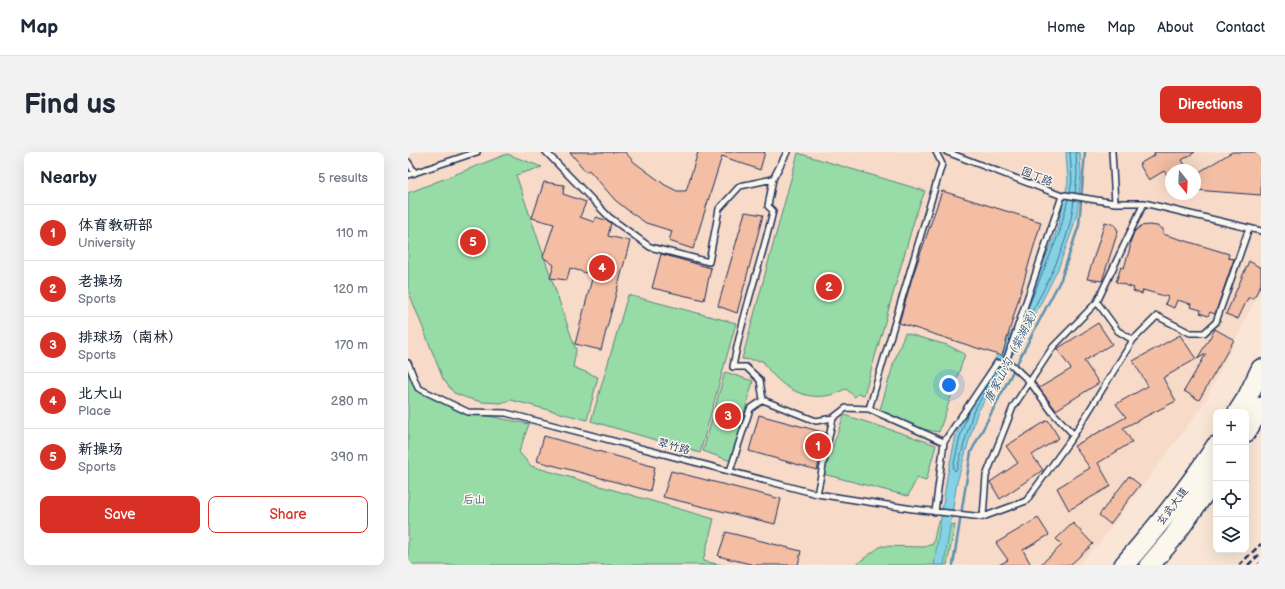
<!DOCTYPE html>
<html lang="en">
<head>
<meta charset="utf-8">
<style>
  body { margin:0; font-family:"Balsamiq Sans","LXGW WenKai TC",sans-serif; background:#f2f2f3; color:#1f2937 }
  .controls { position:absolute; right:12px; bottom:12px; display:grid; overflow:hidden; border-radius:8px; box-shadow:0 4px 16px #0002 }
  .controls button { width:36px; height:36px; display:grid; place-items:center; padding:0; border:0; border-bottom:1px solid #e0e1e3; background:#fff; color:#1f2937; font:20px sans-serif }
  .compass { position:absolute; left:757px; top:12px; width:36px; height:36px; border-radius:50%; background:#fff; box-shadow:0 4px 16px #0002; rotate:162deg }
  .you { position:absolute; left:541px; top:233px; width:14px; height:14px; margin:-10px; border:3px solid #fff; border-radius:50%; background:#1a73e8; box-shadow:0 0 0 6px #1a73e833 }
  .badge { display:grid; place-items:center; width:26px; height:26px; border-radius:50%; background:#d93025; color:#fff; font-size:13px; font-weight:700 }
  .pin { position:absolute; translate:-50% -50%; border:2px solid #fff; box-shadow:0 1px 4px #0006 }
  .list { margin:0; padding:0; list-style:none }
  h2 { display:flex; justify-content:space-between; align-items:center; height:52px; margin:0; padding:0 16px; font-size:17px }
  h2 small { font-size:13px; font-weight:400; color:#747a83 }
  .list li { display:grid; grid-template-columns:26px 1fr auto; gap:12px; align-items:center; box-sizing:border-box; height:56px; padding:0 16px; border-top:1px solid #e0e1e3 }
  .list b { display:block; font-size:15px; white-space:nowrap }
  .list p { margin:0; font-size:13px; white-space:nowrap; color:#747a83 }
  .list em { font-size:13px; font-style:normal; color:#747a83 }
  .actions { display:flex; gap:8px; padding:12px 16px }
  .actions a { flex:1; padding:9px 0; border:1px solid #d93025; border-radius:8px; text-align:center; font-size:14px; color:#d93025 }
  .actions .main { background:#d93025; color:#fff }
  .icon { flex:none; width:22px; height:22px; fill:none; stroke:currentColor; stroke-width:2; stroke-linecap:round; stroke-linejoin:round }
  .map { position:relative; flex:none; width:853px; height:413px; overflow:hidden; border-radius:8px }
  header { display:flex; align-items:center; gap:24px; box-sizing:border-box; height:56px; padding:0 20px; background:#fff; border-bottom:1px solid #e0e1e3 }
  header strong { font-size:19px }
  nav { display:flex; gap:22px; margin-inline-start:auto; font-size:14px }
  .intro { display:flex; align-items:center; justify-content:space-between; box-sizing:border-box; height:96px; padding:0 24px }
  h1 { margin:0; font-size:28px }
  .button { padding:10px 18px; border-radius:8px; background:#d93025; color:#fff; font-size:14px; font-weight:700 }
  main { display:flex; gap:24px; padding:0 24px }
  aside { flex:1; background:#fff; border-radius:8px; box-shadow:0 4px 16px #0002 }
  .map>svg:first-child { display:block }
  .built { fill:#f7dac7; fill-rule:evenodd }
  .green { fill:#97dba7; stroke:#598582 }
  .water { fill:#85d2e4; stroke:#5b91ae }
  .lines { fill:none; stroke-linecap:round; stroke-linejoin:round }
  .shore { stroke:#457094; stroke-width:1 }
  .stream { stroke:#5b91ae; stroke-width:2.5 }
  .building { fill:#f3bea4; stroke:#1b2f5e }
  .lane-casing { stroke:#1b2f5e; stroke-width:8 }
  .highway-casing { stroke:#1b2f5e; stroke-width:22 }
  .lane { stroke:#fbf7ec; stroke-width:5 }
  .highway { stroke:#fbf7ec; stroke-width:19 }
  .rail { stroke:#1b2f5e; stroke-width:2.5; stroke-dasharray:6 3; stroke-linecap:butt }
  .labels { text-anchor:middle; stroke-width:3; stroke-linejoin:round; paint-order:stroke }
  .street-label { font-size:11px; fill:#1b2f5e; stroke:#fbf7ec }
  .park-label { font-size:11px; fill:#3a5a70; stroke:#fbf7ec }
  .water-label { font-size:12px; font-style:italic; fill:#365880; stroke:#fbf7ec }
</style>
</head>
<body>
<header>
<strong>Map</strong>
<nav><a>Home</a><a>Map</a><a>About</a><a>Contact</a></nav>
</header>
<div class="intro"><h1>Find us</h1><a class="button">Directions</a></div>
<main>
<aside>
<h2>Nearby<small>5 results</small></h2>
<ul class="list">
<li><span class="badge">1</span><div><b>体育教研部</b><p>University</p></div><em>110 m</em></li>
<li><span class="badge">2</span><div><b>老操场</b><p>Sports</p></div><em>120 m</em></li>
<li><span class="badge">3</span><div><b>排球场（南林）</b><p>Sports</p></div><em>170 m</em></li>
<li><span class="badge">4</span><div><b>北大山</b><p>Place</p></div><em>280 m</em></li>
<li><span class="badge">5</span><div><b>新操场</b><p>Sports</p></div><em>390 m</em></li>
</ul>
<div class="actions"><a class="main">Save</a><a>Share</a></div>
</aside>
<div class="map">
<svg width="853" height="413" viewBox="0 0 853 413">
  <rect width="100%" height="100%" fill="#f9e6d6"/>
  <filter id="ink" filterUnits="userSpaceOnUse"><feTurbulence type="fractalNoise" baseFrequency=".025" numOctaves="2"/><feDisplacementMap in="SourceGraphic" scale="8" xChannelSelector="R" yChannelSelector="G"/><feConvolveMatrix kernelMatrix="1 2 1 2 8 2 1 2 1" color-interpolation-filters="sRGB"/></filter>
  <g filter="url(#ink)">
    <path class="built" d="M0 0H853V136L795 253 692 390 669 413H0ZM763 18H787V42H763Z"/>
    <path class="green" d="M390 1 517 39 508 62 456 243 450 242 447 245 438 237C434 238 430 241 426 242 398 251 369 234 355 209L334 207Z
      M99 2 134 15 108 23 168 198 165 215 190 225 179 268 103 248 93 251 74 250 59 246 46 241 35 227 0 138V41Z
      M220 143 328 171 292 301 183 269Z
      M497 181 539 193 557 202 531 280C509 277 491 270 471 261L486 210Z
      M0 211 10 236 60 260 121 272 111 300 123 314 306 367 295 409 314 413H0Z
      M317 220 345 229 323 309 295 299Z
      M436 263 490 280 528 293 518 329 509 326 500 344 415 322Z
      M530 369 547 373 539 413H447L473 394 516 395 525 392Z"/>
    <path class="water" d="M658 0H672L673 23 669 62 664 79 650 117 634 149 611 192 569 261 549 330 536 413H526L539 325 548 283 558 254 604 179 617 154 649 78 660 30Z"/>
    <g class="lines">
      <path class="shore" d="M662 0 664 29 662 40
        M667 41 669 23 668 0
        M619 158 652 79 660 47
        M612 179 614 178C636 137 661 95 666 48
        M560 260 552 285 545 316 547 319 549 317 565 260 579 237 578 234"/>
      <path class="stream" d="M545 413 563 300 653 127 671 73 677 0"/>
    </g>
    <path class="building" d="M162 0H217L226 10 257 33 269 39H278L290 0H357L352 18 314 4 285 97 261 89 264 79 238 71 222 60 207 48 181 18 178 20Z
      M746 0H787L774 8 777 13 769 18H763V28L756 19 741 28 731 12 747 3Z
      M824 0H853V43L787 38 788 22Z
      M136 30 156 33 155 42 178 50 172 65 186 70 188 65 200 69 203 71 200 84 222 89 193 198 167 192 185 123 162 116 159 128 142 126 146 113 135 105 146 72 124 66Z
      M534 39 633 70 594 204 491 171 504 126Z
      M337 60 355 63 329 161 310 154Z
      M697 70 707 73 710 79 694 129 679 127Z
      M741 73 749 74 755 77V82L821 102 820 106 826 107 807 162 802 160 800 164 792 161 793 158 782 155 783 152 769 148 766 156 757 152 760 145 735 138 734 142 725 139 726 136 708 130 713 115 716 116 722 96V91L726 80 733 74Z
      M253 102 303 116 296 148 244 136Z
      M841 109 853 116V132L846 146H840L830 167 818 162Z
      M690 171 704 192 676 209 691 231 648 258 631 236 663 217 649 197Z
      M807 177 826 188 791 248 776 239 798 202 789 207Z
      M772 183 788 207 755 226 768 249 715 276 724 290 690 311 703 334 661 358 649 336 682 316 666 294 718 265 708 252 740 234 725 209Z
      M351 263 418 281 409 318 341 299Z
      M640 268 651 286 624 303 635 318 592 347 582 330 610 311 598 294Z
      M136 284 247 315 242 339 129 309Z
      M263 319 373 347 367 372 255 345Z
      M721 324 732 333 702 372 691 363Z
      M630 366 641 383 615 398 623 413H591L600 408 588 391Z
      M665 371 685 392 662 413H632L654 393 648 387Z
      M318 380 393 399 390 413H346L310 404Z"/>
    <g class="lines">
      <defs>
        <path id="lane" d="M138 0 201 65 242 95 301 110 311 57 332 34 365 27 379 0
          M528 0 534 12 461 257 536 290 589 211 604 213 622 230 645 261 666 283
          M539 0 654 44 657 43 707 51H736L853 79
          M704 0 707 51
          M0 10 7 21
          M0 23 69 0
          M365 27 360 54 365 59C353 112 334 162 325 215H338L352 228 355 248 408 269 425 266 438 256 461 257
          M689 150 710 179 725 188 749 164 782 181H796L808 170 841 76
          M0 211 10 236 60 260 98 261 409 342 505 357 575 365 578 324 605 255 645 195 689 150 736 51
          M597 212 654 44
          M322 319 342 257 355 248
          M409 342 425 266
          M527 360 536 290
          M575 365 618 349 666 283 725 188"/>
        <path id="highway" d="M830 260 839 246 853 217
          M838 280 853 255
          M716 413C749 375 781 336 808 294
          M742 413 764 387 808 325"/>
      </defs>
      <use href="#lane" class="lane-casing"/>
      <use href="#highway" class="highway-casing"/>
      <use href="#lane" class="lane"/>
      <use href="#highway" class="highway"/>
      <path class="rail" d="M831 413 853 392
        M840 413 853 401
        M850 413 853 411"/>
    </g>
  </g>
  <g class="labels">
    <g class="street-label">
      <text transform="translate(629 24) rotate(21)" y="4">园丁路</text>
      <text transform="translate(266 294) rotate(15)" y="4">翠竹路</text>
      <text transform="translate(764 354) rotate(-53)" y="4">玄武大道</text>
    </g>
    <g class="park-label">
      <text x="66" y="351">后山</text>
    </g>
    <g class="water-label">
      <text transform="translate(604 202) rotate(-63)" y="4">唐家山沟（紫湖溪）</text>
    </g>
  </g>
</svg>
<div class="controls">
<button>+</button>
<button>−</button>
<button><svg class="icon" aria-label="locate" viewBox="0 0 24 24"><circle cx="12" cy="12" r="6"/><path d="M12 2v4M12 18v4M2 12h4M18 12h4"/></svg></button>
<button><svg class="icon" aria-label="layers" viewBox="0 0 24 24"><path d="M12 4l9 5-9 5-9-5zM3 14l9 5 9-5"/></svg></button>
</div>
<svg class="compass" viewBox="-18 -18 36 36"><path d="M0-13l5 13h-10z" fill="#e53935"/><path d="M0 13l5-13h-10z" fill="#747a83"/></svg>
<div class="you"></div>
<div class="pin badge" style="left:410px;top:294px">1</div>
<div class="pin badge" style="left:421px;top:135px">2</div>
<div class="pin badge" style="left:320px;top:264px">3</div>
<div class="pin badge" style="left:194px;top:116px">4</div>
<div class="pin badge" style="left:65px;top:90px">5</div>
</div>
</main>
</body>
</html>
